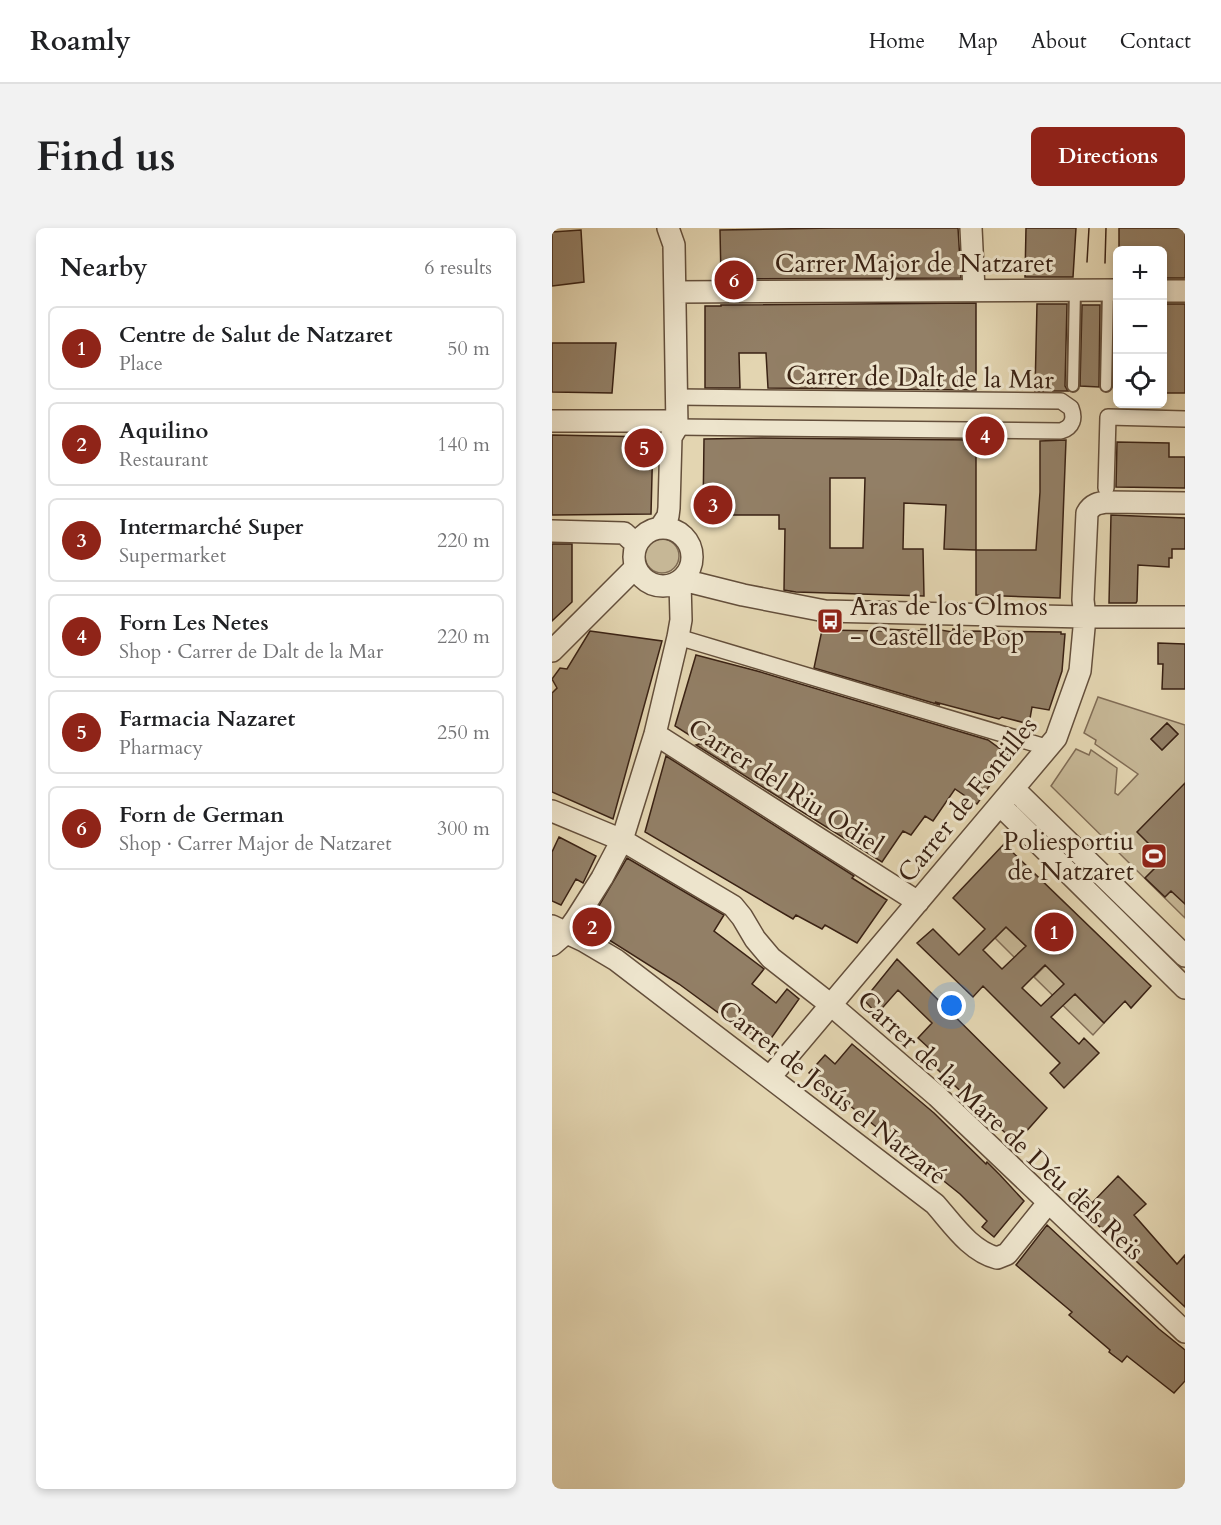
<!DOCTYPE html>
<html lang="en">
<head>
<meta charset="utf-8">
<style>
  body { margin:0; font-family:Cardo,serif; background:#f2f2f2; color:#202124 }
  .controls { position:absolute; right:18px; top:18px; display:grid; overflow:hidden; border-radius:9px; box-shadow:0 3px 9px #0003 }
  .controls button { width:54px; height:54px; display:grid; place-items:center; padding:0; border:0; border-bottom:2px solid #e0e0e0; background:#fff; color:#202124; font:30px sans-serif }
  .you { position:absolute; left:400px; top:778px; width:21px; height:21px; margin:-15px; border:4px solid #fff; border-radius:50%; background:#1a73e8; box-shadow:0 0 0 9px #1a73e833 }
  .badge { display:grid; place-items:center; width:39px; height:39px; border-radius:50%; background:#8f2418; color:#fff; font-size:20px; font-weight:700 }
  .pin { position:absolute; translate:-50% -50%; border:3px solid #fff; box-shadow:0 2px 6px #0006 }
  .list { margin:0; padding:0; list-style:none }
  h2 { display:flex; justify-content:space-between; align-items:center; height:78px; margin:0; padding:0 24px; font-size:26px }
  h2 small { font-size:20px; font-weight:400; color:#757577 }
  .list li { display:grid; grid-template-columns:39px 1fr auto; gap:18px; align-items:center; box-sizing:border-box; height:84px; margin:0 12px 12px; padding:0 12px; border:2px solid #e0e0e0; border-radius:9px }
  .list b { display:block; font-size:22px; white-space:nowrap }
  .list p { margin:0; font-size:20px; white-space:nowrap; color:#757577 }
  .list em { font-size:20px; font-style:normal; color:#757577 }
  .icon { flex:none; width:33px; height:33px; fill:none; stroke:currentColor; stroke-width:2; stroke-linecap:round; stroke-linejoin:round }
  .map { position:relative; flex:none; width:633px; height:1261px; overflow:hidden; border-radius:9px }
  header { display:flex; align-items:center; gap:36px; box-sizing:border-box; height:84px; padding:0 30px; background:#fff; border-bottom:2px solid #e0e0e0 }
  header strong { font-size:28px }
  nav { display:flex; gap:33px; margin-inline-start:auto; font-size:21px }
  .intro { display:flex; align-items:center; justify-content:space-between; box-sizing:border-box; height:144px; padding:0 36px }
  h1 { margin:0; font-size:42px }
  .button { padding:15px 27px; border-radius:9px; background:#8f2418; color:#fff; font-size:21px; font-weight:700 }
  main { display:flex; gap:36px; padding:0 36px }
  aside { flex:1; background:#fff; border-radius:9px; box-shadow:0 3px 9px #0003 }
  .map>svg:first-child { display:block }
  .green { fill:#c6b796; stroke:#806c55; stroke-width:1.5; fill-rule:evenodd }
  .building { fill:#927f66; stroke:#3a2214; stroke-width:1.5; fill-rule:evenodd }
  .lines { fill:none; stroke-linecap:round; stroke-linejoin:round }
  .service-casing { stroke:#644f3b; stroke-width:14 }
  .pedestrian-casing { stroke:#644f3b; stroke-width:18 }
  .minor-casing { stroke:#644f3b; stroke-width:24 }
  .service { stroke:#ede4cc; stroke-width:10 }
  .pedestrian { stroke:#ede4cc; stroke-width:15 }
  .minor { stroke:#ede4cc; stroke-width:21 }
  .tram { stroke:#3a2214; stroke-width:1.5 }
  .labels { text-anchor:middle; stroke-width:6; stroke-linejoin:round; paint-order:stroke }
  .street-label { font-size:26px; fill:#3a2214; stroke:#ede4cc }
  .poi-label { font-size:26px; fill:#3a2214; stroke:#ede4cc; text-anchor:start }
</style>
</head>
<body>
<header>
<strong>Roamly</strong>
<nav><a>Home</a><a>Map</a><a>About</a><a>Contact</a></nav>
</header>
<div class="intro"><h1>Find us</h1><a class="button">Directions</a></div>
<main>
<aside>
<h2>Nearby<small>6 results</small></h2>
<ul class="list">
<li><span class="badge">1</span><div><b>Centre de Salut de Natzaret</b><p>Place</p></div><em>50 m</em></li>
<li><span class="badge">2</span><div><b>Aquilino</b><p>Restaurant</p></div><em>140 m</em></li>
<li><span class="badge">3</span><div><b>Intermarché Super</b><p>Supermarket</p></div><em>220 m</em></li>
<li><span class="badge">4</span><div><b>Forn Les Netes</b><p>Shop · Carrer de Dalt de la Mar</p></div><em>220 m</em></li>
<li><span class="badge">5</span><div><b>Farmacia Nazaret</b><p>Pharmacy</p></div><em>250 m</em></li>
<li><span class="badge">6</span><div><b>Forn de German</b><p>Shop · Carrer Major de Natzaret</p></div><em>300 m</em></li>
</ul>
</aside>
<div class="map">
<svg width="633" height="1261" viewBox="0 0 633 1261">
  <rect width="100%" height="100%" fill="#e3d5b1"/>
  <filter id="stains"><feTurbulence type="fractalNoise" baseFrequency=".00333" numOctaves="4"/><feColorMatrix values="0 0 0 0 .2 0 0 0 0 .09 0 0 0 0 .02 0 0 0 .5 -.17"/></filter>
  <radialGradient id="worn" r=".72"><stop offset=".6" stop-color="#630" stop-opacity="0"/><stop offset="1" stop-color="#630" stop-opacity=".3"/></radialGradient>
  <path class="green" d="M93 328a17 17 0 1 1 34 0a17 17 0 1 1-34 0Z
    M546 469 633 497V690L499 558 524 521 537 527 539 522 565 540 563 565 566 567 586 546 543 516 544 512 532 505ZM615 495 626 506 610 522 599 511Z
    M454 699 477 721 466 733 443 710Z
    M494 737 552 795 541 807 482 749Z"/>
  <path class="building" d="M283 0H406L409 50 169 51 168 2Z
    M474 0H524L521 49H473Z
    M567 0H633V50H610V22H567Z
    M29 2 32 54 0 58V4Z
    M424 75V162L216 160 214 125H187L188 160H153V78H169V77Z
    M485 76H515L513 158 516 163H483Z
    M610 76H633V165H610Z
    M530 77H548L547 159 528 158Z
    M563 77H566V159H561Z
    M0 115H64L60 165 0 164Z
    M0 207 101 209 99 286 0 287Z
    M210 210 424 212V322H484L488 264V213L514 212 508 370 424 367V322L392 321 394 277 352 275 351 321H371L372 368 244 364 232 362 233 301H227V287H151L152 211ZM278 250H313L311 320H278Z
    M565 214 617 215V229H633V260L564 259Z
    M559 287 633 290V321H620V330H617V339L586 337 585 373 584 375H557Z
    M0 316H20V374L0 393Z
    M333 401 369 403V401H376L388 404 389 402 400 404 401 401 414 404V403L509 404V406H513L510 443 497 482 480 479 477 496 450 489 447 491 383 474 388 477 262 440 270 402 332 403Z
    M38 403 110 413 61 591 0 564V465L5 460 0 451 8 440 15 441Z
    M606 415 633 416V461H610L611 436H606Z
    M144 427 205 443 436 512 458 528 425 576 403 561 381 593 373 588 359 607 351 603 330 634 144 517 150 515 123 498Z
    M615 495 626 506 610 522 599 511Z
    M114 528 302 648 300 650 335 672 305 715 273 697 270 701 244 687 241 691 93 604Z
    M633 555V676L619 663 613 669 593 650 612 631 585 604Z
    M7 609 44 628 31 655 24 651 9 677 0 673V624Z
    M452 616 599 758 579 780 573 773 552 795 523 766 499 789 527 816 532 810 547 825 512 860 498 845 508 835 431 758 421 769 365 715 381 701 407 727 433 701 401 670ZM454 699 474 718 450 741 431 722ZM493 737 512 756 489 778 470 760Z
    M75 630 172 687 162 703 212 741 200 756 224 775 235 761 247 771 213 819 127 756 35 698Z
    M345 731 495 880 464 915 371 828 378 821 366 810 380 795 346 762 325 786 312 772Z
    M300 816 382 885 434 936 435 934 448 947 472 973 442 1009 430 999 435 993 408 966 257 845 273 827 283 836Z
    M566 948 594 976 582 987 625 1036 633 1027V1079L519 972 528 961 540 975Z
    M495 997 607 1101 633 1122V1153L622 1165 575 1128 570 1134 557 1124 558 1122 517 1087 520 1084 464 1037Z"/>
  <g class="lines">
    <defs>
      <path id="service" d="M521 158 523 62
        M554 158 556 62"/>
      <path id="pedestrian" d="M125 199 509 203C521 199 523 190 519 180L509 173 125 169
        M554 260 556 189 633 191
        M126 409 497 520"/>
      <path id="minor" d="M419 0 422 62
        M610 63H633
        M123 64 566 62
        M0 193H125
        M82 329a29 29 0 1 1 58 0a29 29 0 1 1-58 0Z
        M108 300 116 288 117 280 119 209 125 199 122 17 116 0
        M0 303 72 305 84 316
        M131 352 191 367 273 383 533 389H633
        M0 423 83 340
        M103 506 366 674
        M462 561 633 728
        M449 578 633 760
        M0 583 70 612 181 678 190 689 203 711 219 730 279 777 385 868 633 1104
        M0 698 32 713 64 732 383 976C400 995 418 1023 445 1030L455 1026 496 975
        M0 717 14 705 24 691 50 650 70 612 103 506 126 409 129 392 128 354
        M218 849 504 510 528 443 533 389 531 372 535 285C540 276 546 275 556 274L633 275"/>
    </defs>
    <use href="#service" class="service-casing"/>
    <use href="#pedestrian" class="pedestrian-casing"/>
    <use href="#minor" class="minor-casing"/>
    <use href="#service" class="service"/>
    <use href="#pedestrian" class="pedestrian"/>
    <use href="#minor" class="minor"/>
    <path class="tram" d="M535 34 537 0
      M553 35 554 0"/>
  </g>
  <defs>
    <symbol id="bus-square" viewBox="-11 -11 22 22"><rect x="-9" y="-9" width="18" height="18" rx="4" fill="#8f2418" stroke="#ede4cc"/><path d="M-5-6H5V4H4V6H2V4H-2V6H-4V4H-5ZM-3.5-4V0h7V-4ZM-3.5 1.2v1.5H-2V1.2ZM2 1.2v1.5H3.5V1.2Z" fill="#fff"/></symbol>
    <symbol id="stadium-square" viewBox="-11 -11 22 22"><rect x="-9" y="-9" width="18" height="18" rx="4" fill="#8f2418" stroke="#ede4cc"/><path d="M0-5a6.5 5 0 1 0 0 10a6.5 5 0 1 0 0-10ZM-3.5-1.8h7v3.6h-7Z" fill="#fff"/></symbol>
  </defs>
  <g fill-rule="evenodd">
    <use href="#bus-square" x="263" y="378" width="30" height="30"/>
    <use href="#stadium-square" x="587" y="613" width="30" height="30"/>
  </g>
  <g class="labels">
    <g class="street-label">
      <text x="362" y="44">Carrer Major de Natzaret</text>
      <text transform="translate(368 149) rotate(1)" y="9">Carrer de Dalt de la Mar</text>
      <text transform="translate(234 558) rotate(33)" y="9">Carrer del Riu Odiel</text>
      <text transform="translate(415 571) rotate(-51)" y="9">Carrer de Fontilles</text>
      <text transform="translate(281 864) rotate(38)" y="9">Carrer de Jesús el Natzaré</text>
      <text transform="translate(449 897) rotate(43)" y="9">Carrer de la Mare de Déu dels Reis</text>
    </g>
    <g class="poi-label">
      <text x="298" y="387">Aras de los Olmos<tspan x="298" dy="30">- Castell de Pop</tspan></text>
      <text x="582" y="622" text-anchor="end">Poliesportiu<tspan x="582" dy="30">de Natzaret</tspan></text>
    </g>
  </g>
  <rect width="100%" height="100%" filter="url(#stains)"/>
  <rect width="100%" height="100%" fill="url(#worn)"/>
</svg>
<div class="controls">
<button>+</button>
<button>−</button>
<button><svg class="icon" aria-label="locate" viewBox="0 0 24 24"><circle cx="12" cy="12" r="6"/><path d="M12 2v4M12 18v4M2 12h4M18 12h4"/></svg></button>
</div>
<div class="you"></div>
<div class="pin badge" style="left:502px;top:704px">1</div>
<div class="pin badge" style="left:40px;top:699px">2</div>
<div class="pin badge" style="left:161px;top:277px">3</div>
<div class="pin badge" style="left:433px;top:208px">4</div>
<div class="pin badge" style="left:92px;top:220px">5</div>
<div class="pin badge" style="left:182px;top:52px">6</div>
</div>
</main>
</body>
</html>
